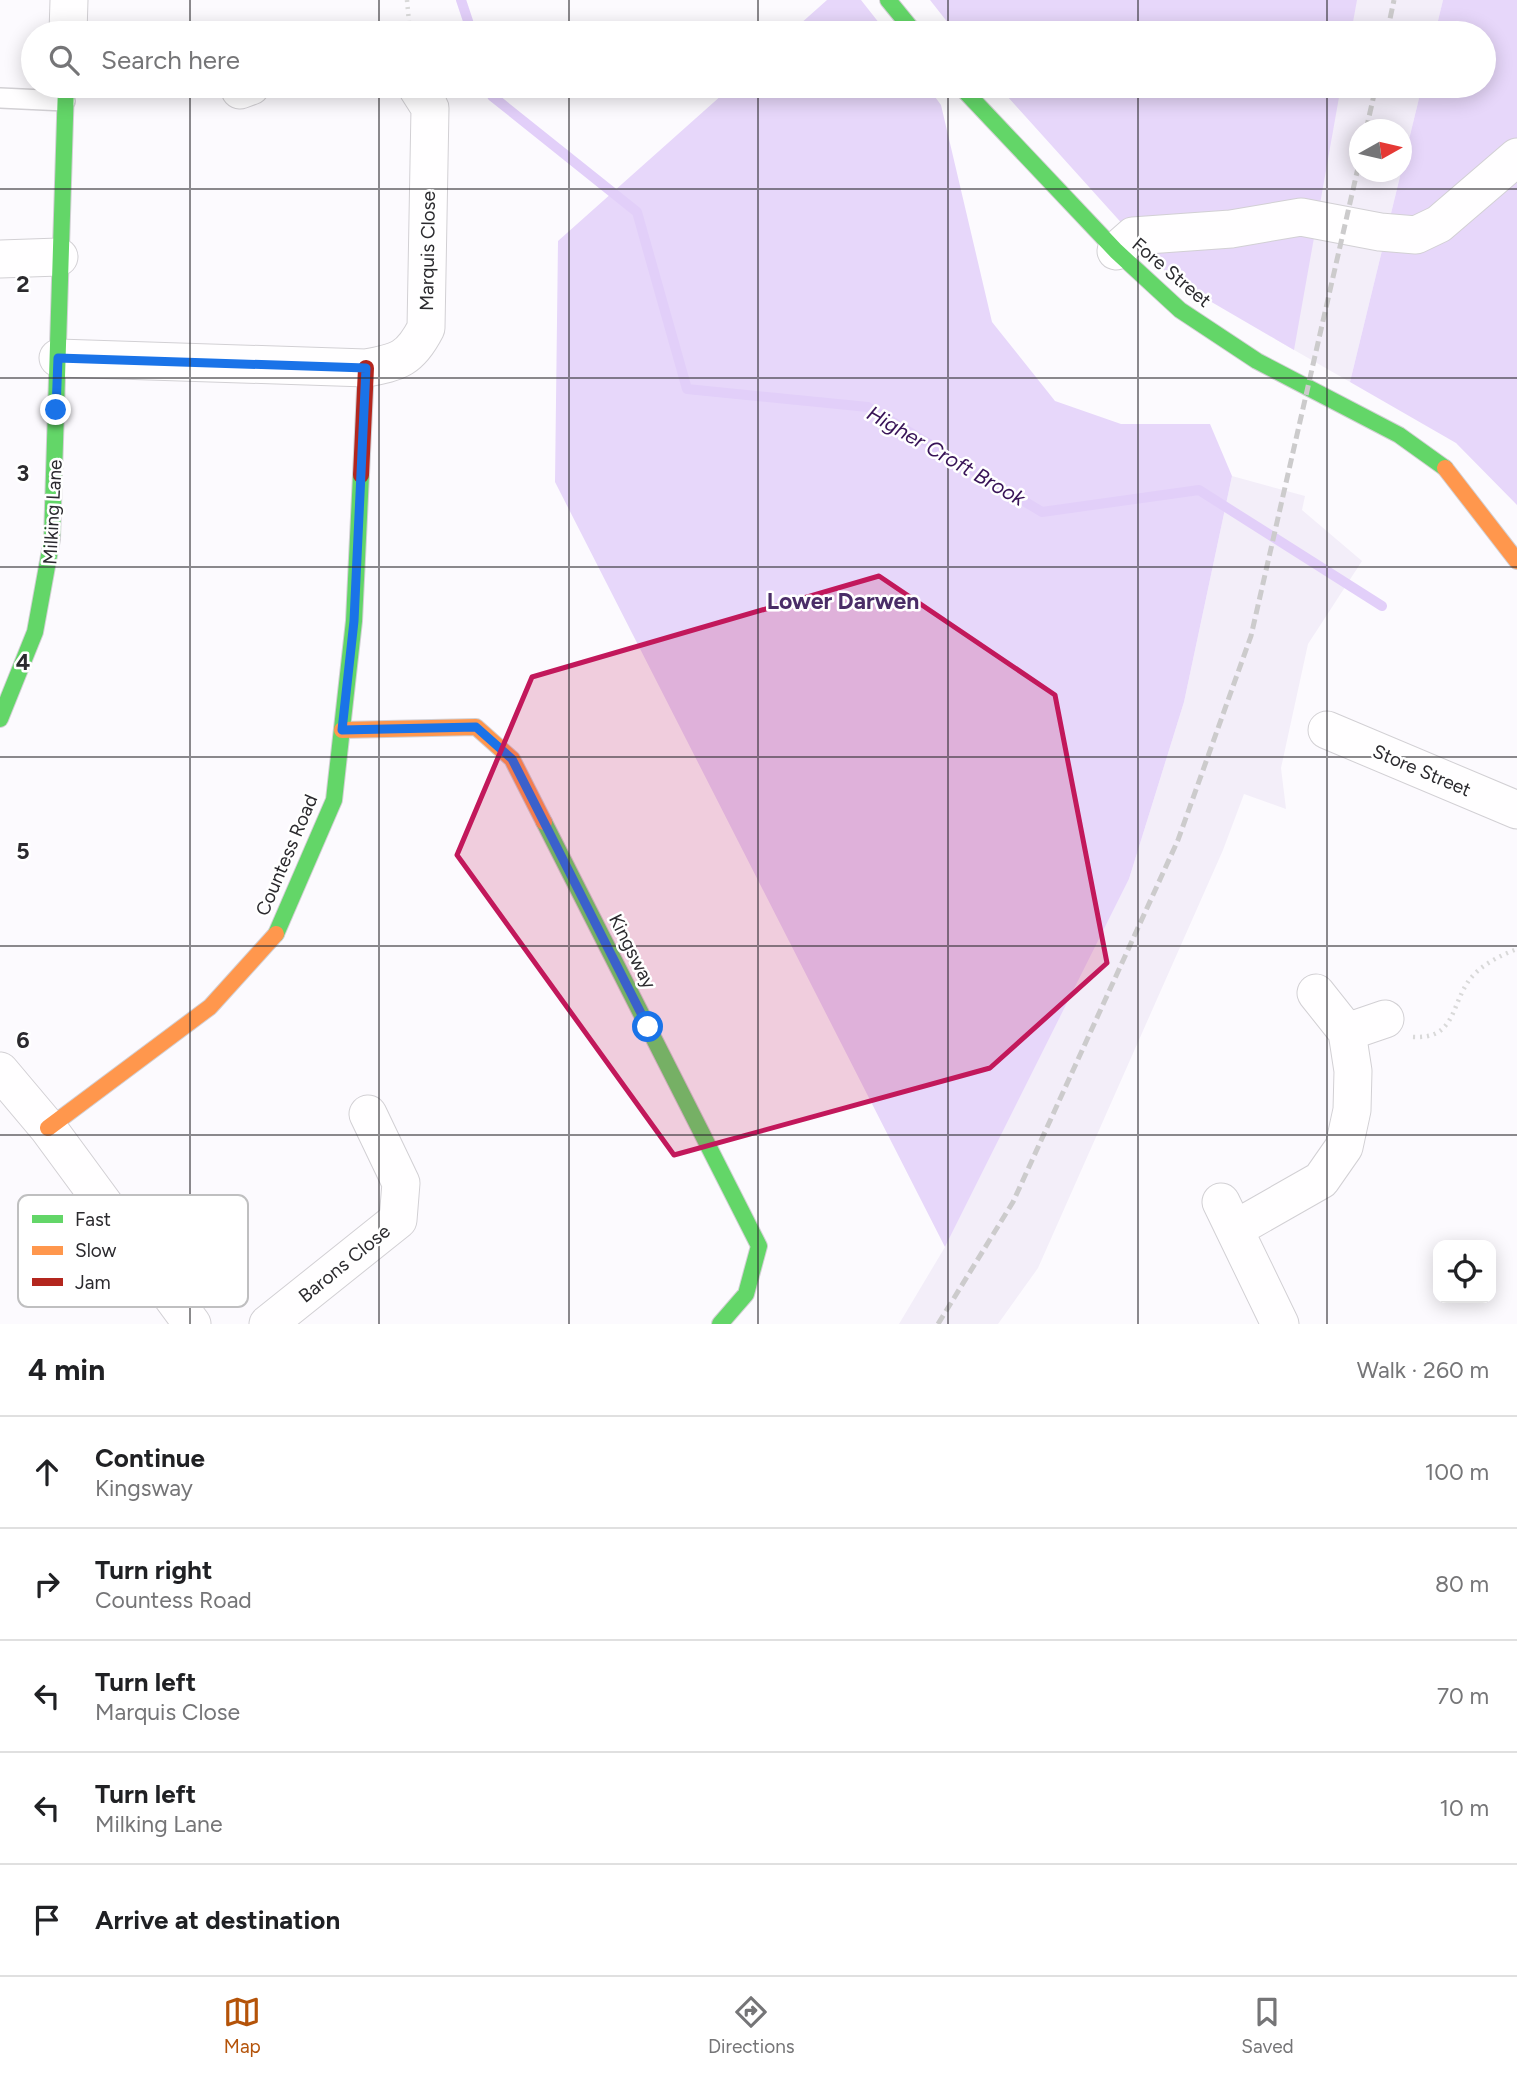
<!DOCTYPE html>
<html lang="en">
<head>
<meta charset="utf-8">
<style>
  body { margin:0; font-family:Figtree,sans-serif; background:#f6f6f6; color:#202124 }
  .controls { position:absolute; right:21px; bottom:21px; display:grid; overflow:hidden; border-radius:14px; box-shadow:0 4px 18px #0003 }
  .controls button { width:63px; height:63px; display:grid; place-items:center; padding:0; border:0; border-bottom:2px solid #e0e0e0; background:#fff; color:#202124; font:35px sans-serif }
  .compass { position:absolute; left:1349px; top:119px; width:63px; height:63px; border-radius:50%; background:#fff; box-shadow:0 4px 18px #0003; rotate:82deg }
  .stop { position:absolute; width:21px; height:21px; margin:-16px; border:5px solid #1a73e8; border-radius:50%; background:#fff }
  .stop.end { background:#1a73e8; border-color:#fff; box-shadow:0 2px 7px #0008 }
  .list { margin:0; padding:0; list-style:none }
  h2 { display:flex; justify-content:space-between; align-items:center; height:91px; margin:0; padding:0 28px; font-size:30px }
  h2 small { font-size:23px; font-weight:400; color:#757577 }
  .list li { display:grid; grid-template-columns:46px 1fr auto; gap:21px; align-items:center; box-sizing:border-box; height:112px; padding:0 28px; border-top:2px solid #e0e0e0 }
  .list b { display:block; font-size:26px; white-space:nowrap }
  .list p { margin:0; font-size:23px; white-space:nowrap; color:#757577 }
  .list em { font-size:23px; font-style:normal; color:#757577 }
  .icon { flex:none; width:38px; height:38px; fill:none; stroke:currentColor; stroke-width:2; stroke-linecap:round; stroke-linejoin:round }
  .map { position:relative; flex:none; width:1517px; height:1324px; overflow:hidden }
  .search { position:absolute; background:#fff; box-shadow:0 4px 18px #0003; left:21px; right:21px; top:21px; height:77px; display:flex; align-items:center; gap:18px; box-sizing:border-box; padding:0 24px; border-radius:38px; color:#757577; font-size:26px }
  .sheet { height:651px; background:#fff }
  nav { display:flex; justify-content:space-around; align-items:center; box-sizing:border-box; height:98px; border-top:2px solid #e0e0e0; background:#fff; font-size:19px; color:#757577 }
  nav a { display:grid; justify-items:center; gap:4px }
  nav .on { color:#b45309 }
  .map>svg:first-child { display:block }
  .built { fill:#f3eef9; fill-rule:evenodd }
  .forest { fill:#e7d7fa }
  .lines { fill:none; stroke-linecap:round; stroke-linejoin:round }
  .stream { stroke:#e2cff9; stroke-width:10 }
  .lane-casing { stroke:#d2d0d4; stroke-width:22 }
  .street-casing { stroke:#d2d0d4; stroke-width:39 }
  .fast-casing { stroke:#d2d0d4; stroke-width:18 }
  .slow-casing { stroke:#d2d0d4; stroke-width:18 }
  .jam-casing { stroke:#d2d0d4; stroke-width:18 }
  .path { stroke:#d9d9d9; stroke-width:4.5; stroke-dasharray:2 5; stroke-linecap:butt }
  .lane { stroke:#fffeff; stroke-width:19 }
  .street { stroke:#fffeff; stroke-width:37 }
  .fast { stroke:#63d668; stroke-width:16 }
  .slow { stroke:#ff974d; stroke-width:16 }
  .jam { stroke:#b3261e; stroke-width:16 }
  .rail { stroke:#cccbcc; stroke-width:5; stroke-dasharray:10 5; stroke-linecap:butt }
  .route { stroke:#1a73e8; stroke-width:9 }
  .marked { fill:#c2185b; fill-opacity:0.2; stroke:#c2185b; stroke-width:5; stroke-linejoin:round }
  .grid { fill:none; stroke:#2b2a2e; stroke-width:2; stroke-opacity:0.55 }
  .labels { text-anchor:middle; stroke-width:5; stroke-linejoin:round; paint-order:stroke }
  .street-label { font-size:19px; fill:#2b2a2e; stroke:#fff }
  .water-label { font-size:21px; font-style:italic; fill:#381357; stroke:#fff }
  .quarter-label { font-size:23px; font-weight:bold; fill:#4a2d67; stroke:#fff }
  .key { fill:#fff; stroke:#bfbfc0; stroke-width:2 }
  .key-label { font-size:19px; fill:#2b2a2e }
  .grid-label { font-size:23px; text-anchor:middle; font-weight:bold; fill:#2b2a2e; stroke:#fff; stroke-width:5; stroke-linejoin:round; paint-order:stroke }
</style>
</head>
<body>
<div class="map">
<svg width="1517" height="1324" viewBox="0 0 1517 1324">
  <rect width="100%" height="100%" fill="#fcfafe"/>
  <path class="built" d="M1346 0H1443L1435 33H1339Z
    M1328 86H1422L1350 382 1275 339ZM1360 130H1402V172H1360Z
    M1232 476 1305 496 1302 510 1362 561 1308 644 1281 768 1286 809 1244 794 1223 850 1038 1268 998 1324H899L945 1247 1129 879 1184 702Z"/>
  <path class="forest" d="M827 0H861L887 33H790Z
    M930 0H1357L1351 33H956Z
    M1443 0H1517V505L1456 443 1350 382 1422 86H1484V33H1435Z
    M732 86H927L941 105 992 322 1055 401 1121 424H1210L1232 476 1184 702 1129 879 945 1247 555 482 558 241Z
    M998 86H1341L1294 350 1172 279Z"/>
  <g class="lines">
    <path class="stream" d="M461 0 472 33
      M488 86 492 96 637 212 687 389 868 407 1042 512 1199 490 1382 606"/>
    <defs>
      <path id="lane" d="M0 98 65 101"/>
      <path id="street" d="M68 33 69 0
        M240 90 251 86
        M1116 251 1133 236 1231 229 1301 217 1380 232 1416 235 1439 224 1517 157
        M0 259 59 257
        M58 358 366 368C399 362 410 359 426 328L430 108 416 86
        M1327 730 1517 810
        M1347 1032 1385 1019
        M0 1071 48 1128 192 1324
        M1221 1202 1280 1324
        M1235 1229 1321 1180 1344 1147 1352 1110 1353 1071 1347 1032 1316 993
        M268 1324 398 1220 401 1183 368 1114"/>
      <path id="fast" d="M888 0 915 33
        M960 86 1116 251 1180 310 1257 361 1399 435 1445 468
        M0 719 35 632 52 539 66 86
        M544 822 759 1246 746 1294 720 1324
        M276 934 334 800 354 621 361 475"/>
      <path id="slow" d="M1445 468 1517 561
        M342 730 476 727 512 759 544 822
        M48 1128 210 1007 276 934"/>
      <path id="jam" d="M361 475 366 368"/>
    </defs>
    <use href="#lane" class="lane-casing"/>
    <use href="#street" class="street-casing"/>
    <use href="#fast" class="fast-casing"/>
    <use href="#slow" class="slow-casing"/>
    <use href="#jam" class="jam-casing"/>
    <path class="path" d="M407 0 410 33
      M1413 1037C1456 1039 1450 1006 1470 979 1481 965 1501 955 1517 949"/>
    <use href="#lane" class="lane"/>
    <use href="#street" class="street"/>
    <use href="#fast" class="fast"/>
    <use href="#slow" class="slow"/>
    <use href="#jam" class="jam"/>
    <path class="rail" d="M1387 33 1394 0
      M1366 130 1376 86
      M938 1324 1013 1202 1178 840 1251 636 1360 159"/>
  </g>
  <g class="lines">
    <path class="route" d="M56 410 58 358 366 368 354 621 342 730 476 727 512 759 648 1027"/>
  </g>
  <path class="marked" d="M879 576 1055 695 1107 963 990 1068 674 1155 457 855 532 677Z"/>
  <path class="grid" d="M190 0V33M379 0V33M569 0V33M758 0V33M948 0V33M1138 0V33M1327 0V33M190 86V1324M379 86V1324M569 86V1324M758 86V1324M948 86V1324M1138 86V1324M1327 86V1324M0 189H1517M0 378H1517M0 567H1517M0 757H1517M0 946H1517M0 1135H1517"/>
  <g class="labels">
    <g class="street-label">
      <text transform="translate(427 251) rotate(-89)" y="7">Marquis Close</text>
      <text transform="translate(1172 272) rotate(40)" y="7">Fore Street</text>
      <text transform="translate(52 512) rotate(-87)" y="7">Milking Lane</text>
      <text transform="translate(1422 770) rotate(23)" y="7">Store Street</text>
      <text transform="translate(286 855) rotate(-67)" y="7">Countess Road</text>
      <text transform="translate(633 951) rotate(63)" y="7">Kingsway</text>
      <text transform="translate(344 1263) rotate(-39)" y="7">Barons Close</text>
    </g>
    <g class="water-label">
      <text transform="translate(946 456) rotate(30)" y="7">Higher Croft Brook</text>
    </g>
    <g class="quarter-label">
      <text x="843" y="609">Lower Darwen</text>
    </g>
  </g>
  <rect x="18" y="1195" width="230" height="112" rx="10" class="key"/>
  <rect x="32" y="1215" width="31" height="8" fill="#63d668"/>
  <rect x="32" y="1246" width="31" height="9" fill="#ff974d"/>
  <rect x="32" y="1278" width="31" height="8" fill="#b3261e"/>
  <g class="key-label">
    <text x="75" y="1226">Fast</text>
    <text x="75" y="1257">Slow</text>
    <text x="75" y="1289">Jam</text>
  </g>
  <g class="grid-label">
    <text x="23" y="292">2</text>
    <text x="23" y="481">3</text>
    <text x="23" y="670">4</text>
    <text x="23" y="859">5</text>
    <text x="23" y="1048">6</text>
  </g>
</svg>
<div class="controls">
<button><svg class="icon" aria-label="locate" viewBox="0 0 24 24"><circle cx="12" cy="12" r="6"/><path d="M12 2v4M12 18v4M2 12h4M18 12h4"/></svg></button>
</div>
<svg class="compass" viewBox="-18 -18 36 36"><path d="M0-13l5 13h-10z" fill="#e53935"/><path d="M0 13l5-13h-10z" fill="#757577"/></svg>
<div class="stop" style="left:648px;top:1027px"></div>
<div class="stop end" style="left:56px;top:410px"></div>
<div class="search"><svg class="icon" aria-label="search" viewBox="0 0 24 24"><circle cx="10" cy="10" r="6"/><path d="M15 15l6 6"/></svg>Search here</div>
</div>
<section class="sheet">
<h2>4 min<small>Walk · 260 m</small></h2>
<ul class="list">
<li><svg class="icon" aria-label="ahead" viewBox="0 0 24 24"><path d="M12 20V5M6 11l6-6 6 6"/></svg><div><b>Continue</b><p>Kingsway</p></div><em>100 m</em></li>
<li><svg class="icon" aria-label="right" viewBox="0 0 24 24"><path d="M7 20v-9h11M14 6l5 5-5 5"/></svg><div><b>Turn right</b><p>Countess Road</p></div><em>80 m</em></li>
<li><svg class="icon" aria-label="left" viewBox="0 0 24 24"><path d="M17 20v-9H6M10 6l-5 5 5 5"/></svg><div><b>Turn left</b><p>Marquis Close</p></div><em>70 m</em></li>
<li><svg class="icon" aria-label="left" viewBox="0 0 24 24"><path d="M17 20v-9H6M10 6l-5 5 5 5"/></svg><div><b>Turn left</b><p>Milking Lane</p></div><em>10 m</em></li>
<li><svg class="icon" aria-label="arrive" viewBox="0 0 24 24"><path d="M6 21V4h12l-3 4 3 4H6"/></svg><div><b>Arrive at destination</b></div></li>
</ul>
</section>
<nav>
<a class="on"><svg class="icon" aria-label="map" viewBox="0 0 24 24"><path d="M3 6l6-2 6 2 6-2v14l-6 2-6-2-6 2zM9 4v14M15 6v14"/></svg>Map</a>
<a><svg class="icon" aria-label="directions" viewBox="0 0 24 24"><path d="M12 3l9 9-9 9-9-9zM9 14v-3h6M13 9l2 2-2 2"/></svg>Directions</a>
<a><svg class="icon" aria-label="saved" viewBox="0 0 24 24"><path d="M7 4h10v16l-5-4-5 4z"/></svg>Saved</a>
</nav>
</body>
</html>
